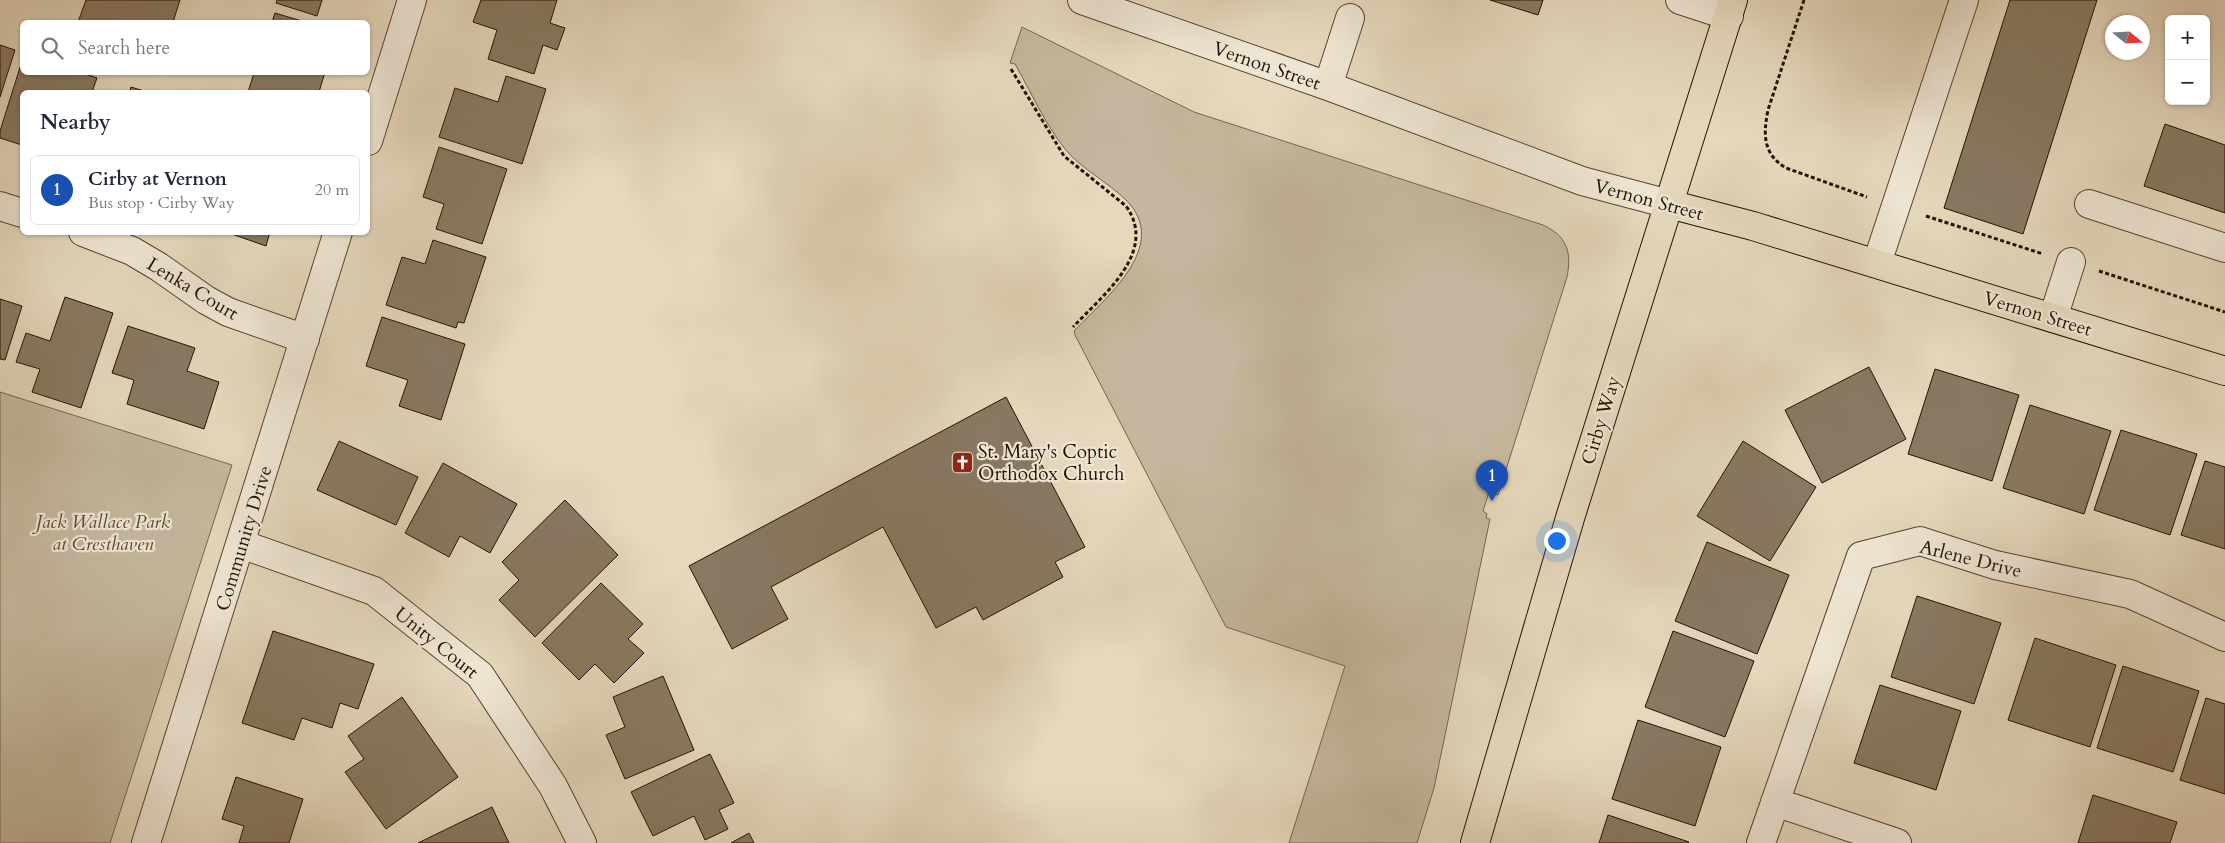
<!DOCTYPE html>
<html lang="en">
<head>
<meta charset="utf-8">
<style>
  body { margin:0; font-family:Cardo,serif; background:#f2f2f3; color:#1f2937 }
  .controls { position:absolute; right:15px; top:15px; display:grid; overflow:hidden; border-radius:8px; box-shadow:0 1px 4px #0004 }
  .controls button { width:45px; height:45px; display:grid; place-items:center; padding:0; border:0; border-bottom:1px solid #e0e1e3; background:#fff; color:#1f2937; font:25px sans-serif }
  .compass { position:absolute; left:2105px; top:15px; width:45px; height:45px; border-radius:50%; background:#fff; box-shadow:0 1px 4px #0004; rotate:108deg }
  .you { position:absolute; left:1556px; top:540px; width:18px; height:18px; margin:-12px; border:4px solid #fff; border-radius:50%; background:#1a73e8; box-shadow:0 0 0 8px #1a73e833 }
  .badge { display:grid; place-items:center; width:32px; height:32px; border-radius:50%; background:#8f2418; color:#fff; font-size:16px; font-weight:700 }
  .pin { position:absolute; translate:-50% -41px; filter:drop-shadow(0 1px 2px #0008) }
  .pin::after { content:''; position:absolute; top:26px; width:18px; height:15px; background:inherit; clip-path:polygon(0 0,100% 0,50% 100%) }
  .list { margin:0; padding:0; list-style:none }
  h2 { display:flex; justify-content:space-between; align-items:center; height:65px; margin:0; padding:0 20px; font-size:21px }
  h2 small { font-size:16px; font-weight:400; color:#747a83 }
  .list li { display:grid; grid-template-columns:32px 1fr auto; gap:15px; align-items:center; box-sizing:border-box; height:70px; margin:0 10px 10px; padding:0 10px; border:1px solid #e0e1e3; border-radius:8px }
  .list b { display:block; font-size:19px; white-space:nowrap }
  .list p { margin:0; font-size:16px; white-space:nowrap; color:#747a83 }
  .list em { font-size:16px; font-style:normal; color:#747a83 }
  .icon { flex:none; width:28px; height:28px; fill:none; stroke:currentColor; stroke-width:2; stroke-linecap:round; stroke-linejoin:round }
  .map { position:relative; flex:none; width:2225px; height:843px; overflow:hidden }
  .search { position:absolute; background:#fff; box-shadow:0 1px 4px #0004; left:20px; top:20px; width:350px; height:55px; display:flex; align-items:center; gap:12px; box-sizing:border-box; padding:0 18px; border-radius:8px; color:#747a83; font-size:19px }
  .panel { position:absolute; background:#fff; box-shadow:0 1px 4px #0004; left:20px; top:90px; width:350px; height:145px; border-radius:8px }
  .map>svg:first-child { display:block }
  .green { fill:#c4b79d; stroke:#74654e }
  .building { fill:#887962; stroke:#241300 }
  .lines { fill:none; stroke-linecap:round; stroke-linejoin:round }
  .minor-casing { stroke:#54442f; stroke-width:30 }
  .major-casing { stroke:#241300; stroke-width:30 }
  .path { stroke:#241300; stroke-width:3; stroke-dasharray:4 2.5; stroke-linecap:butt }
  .minor { stroke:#eee6d4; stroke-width:28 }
  .major { stroke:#e5d8bd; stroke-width:28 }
  .labels { text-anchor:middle; stroke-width:4.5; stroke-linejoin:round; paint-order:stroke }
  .street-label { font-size:19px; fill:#241300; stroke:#eee6d4 }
  .poi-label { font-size:19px; fill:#241300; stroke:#eee6d4; text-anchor:start }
  .park-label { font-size:19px; font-style:italic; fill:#5c4c37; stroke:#eee6d4 }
</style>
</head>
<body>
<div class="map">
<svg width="2225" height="843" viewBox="0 0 2225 843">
  <rect width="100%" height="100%" fill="#e5d8bd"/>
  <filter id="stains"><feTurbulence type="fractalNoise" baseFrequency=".004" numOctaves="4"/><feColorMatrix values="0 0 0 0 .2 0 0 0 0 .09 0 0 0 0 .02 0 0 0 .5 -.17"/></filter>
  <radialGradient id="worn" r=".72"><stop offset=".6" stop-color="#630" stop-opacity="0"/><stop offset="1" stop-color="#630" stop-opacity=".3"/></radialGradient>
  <path class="green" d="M1022 27 1194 112 1543 225C1567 236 1572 252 1567 277L1498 495 1489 492 1483 511 1487 514 1486 518 1490 519 1434 788 1417 843H1289L1345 666 1226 627 1075 335 1074 331C1104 299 1172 246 1126 200 1109 183 1079 167 1065 149 1045 124 1031 92 1015 64L1010 63Z
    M0 392 232 465 110 843H0Z"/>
  <path class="building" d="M86 0H180L173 22H78Z
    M277 0H322L317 16 276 3Z
    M481 0H557L550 23 565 28 557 50 543 45 534 74 488 59 497 30 473 22Z
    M1490 0H1543L1538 15Z
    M2010 0H2097L2023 234 1944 208Z
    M275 13 305 22H272Z
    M0 45 15 50 0 97Z
    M22 61V72H80L97 78 92 92H22V145L0 138V131Z
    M252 72H325L319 92H248L254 73Z
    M506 76 546 89 522 164 439 137 455 88 498 102Z
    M131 87 147 92H130Z
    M2165 124 2225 145V213L2144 186Z
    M439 147 507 169 482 244 436 229 444 204 423 197Z
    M226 232H270L266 246Z
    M433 240 486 257 464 323 458 322 456 328 386 305 402 257 425 264Z
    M65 297 113 313 81 408 32 392 40 369 16 362 26 333 50 341Z
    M0 299 22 306 5 360 0 359Z
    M382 317 465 344 441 420 399 406 408 380 366 366Z
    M128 326 195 348 187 371 219 382 204 429 127 404 134 380 112 373Z
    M1869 367 1906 439 1822 483 1785 410Z
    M1935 369 2019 395 1992 481 1908 454Z
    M1006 397 1085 547 1055 562 1063 577 983 620 976 607 936 628 883 527 771 587 788 619 732 649 689 566Z
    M2030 405 2111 431 2084 514 2003 488Z
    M2121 430 2197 454 2170 535 2094 510Z
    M339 441 418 477 396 525 317 490Z
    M1743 441 1816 487 1770 561 1697 516Z
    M2205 461 2225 467V549L2181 535Z
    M443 463 517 504 490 553 460 536 449 557 405 533Z
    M565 500 618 555 535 637 499 600 519 580 502 562Z
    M1707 542 1789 575 1757 654 1675 621Z
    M601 583 643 624 628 639 644 653 614 683 595 664 579 680 542 643Z
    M1917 596 2001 623 1974 704 1891 677Z
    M273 631 374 664 358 709 340 703 332 728 302 718 294 740 242 723Z
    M1673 631 1754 661 1725 737 1645 707Z
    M2035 638 2116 665 2090 747 2008 720Z
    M2123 666 2199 691 2173 772 2097 748Z
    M663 676 694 750 625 779 606 735 625 727 613 697Z
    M1880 685 1961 711 1936 790 1854 763Z
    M402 697 458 777 386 829 345 772 364 759 348 736Z
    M2206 698 2225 704V794L2180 780Z
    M1638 720 1721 747 1695 826 1612 799Z
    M710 754 734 803 719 810 728 829 705 840 694 816 653 836 631 792Z
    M236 777 303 799 289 843H239L244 826 222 819Z
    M2093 795 2177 822 2170 843H2078Z
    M492 807 509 843H418Z
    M1608 815 1689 842 1688 843H1599Z
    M749 833 754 843H731Z"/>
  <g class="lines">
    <defs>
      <path id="minor" d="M1082 0 1328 86 1582 181 1669 204
        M1680 0 1729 16
        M1328 86 1350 18
        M368 141 412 0
        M2089 204 2225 248
        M0 206 22 213
        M83 232 132 251 159 267 206 300 228 312 305 339
        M1877 263 1964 0
        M2053 318 2071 262
        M241 544 374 591 480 675 553 786 582 843
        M1775 802 1897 843
        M146 843 338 232
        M1761 843 1861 556 1920 541 1995 565 2130 594 2225 637"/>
      <path id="major" d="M1669 204 1753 226 2225 371
        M1475 843 1570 518 1733 0"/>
    </defs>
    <use href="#minor" class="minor-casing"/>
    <use href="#major" class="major-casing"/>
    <path class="path" d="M1804 0 1768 110C1763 135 1763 154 1786 168L1867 197
      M1011 69 1064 156 1126 206C1159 252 1102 296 1073 327
      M1926 216 2043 254
      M2099 271 2225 312"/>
    <use href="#minor" class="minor"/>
    <use href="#major" class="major"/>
  </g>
  <defs>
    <symbol id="church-square" viewBox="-11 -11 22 22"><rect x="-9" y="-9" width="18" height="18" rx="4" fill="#8f2418" stroke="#eee6d4"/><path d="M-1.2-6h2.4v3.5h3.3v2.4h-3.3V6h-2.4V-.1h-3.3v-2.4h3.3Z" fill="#fff"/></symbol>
  </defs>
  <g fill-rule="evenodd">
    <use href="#church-square" x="950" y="450" width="25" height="25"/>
  </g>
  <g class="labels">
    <g class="street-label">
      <text transform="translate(1267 65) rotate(19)" y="7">Vernon Street</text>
      <text transform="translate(1649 199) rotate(15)" y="7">Vernon Street</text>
      <text transform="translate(193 288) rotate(31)" y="7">Lenka Court</text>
      <text transform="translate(2038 313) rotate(17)" y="7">Vernon Street</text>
      <text transform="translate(1600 420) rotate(-73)" y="7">Cirby Way</text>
      <text transform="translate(243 538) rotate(-73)" y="7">Community Drive</text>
      <text transform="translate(1971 558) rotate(14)" y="7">Arlene Drive</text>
      <text transform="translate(437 642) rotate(39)" y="7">Unity Court</text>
    </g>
    <g class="poi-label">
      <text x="978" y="458">St. Mary's Coptic<tspan x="978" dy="22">Orthodox Church</tspan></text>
    </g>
    <g class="park-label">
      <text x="103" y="528">Jack Wallace Park<tspan x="103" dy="22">at Cresthaven</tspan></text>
    </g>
  </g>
  <rect width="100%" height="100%" filter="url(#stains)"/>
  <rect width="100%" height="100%" fill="url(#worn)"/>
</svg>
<div class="controls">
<button>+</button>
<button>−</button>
</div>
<svg class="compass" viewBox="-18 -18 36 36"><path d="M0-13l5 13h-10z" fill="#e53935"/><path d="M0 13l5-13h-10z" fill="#747a83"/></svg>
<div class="you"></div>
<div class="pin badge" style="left:1492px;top:501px;background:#1a4fb4">1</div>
<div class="search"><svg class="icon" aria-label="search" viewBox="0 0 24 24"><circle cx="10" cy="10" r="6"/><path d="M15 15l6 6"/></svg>Search here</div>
<section class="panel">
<h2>Nearby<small></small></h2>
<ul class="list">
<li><span class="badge" style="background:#1a4fb4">1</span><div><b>Cirby at Vernon</b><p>Bus stop · Cirby Way</p></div><em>20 m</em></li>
</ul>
</section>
</div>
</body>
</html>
